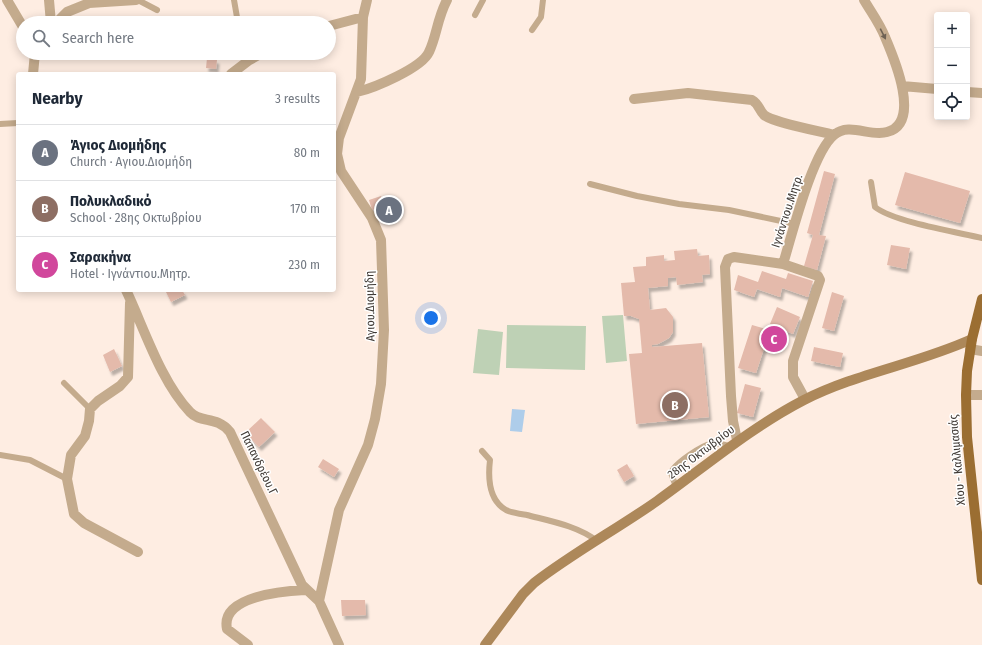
<!DOCTYPE html>
<html lang="en">
<head>
<meta charset="utf-8">
<style>
  body { margin:0; font-family:"Fira Sans Condensed",sans-serif; background:#f2f2f3; color:#1f2937 }
  .controls { position:absolute; right:12px; top:12px; display:grid; overflow:hidden; border-radius:4px; box-shadow:0 2px 10px #0003 }
  .controls button { width:36px; height:36px; display:grid; place-items:center; padding:0; border:0; border-bottom:1px solid #e0e1e3; background:#fff; color:#1f2937; font:20px sans-serif }
  .you { position:absolute; left:431px; top:318px; width:14px; height:14px; margin:-10px; border:3px solid #fff; border-radius:50%; background:#1a73e8; box-shadow:0 0 0 6px #1a73e833 }
  .badge { display:grid; place-items:center; width:26px; height:26px; border-radius:50%; background:#7c3aed; color:#fff; font-size:13px; font-weight:700 }
  .pin { position:absolute; translate:-50% -50%; border:2px solid #fff; box-shadow:0 1px 4px #0006 }
  .list { margin:0; padding:0; list-style:none }
  h2 { display:flex; justify-content:space-between; align-items:center; height:52px; margin:0; padding:0 16px; font-size:17px }
  h2 small { font-size:13px; font-weight:400; color:#747a83 }
  .list li { display:grid; grid-template-columns:26px 1fr auto; gap:12px; align-items:center; box-sizing:border-box; height:56px; padding:0 16px; border-top:1px solid #e0e1e3 }
  .list b { display:block; font-size:15px; white-space:nowrap }
  .list p { margin:0; font-size:13px; white-space:nowrap; color:#747a83 }
  .list em { font-size:13px; font-style:normal; color:#747a83 }
  .icon { flex:none; width:22px; height:22px; fill:none; stroke:currentColor; stroke-width:2; stroke-linecap:round; stroke-linejoin:round }
  .map { position:relative; flex:none; width:982px; height:645px; overflow:hidden }
  .search { position:absolute; background:#fff; box-shadow:0 2px 10px #0003; left:16px; top:16px; width:320px; height:44px; display:flex; align-items:center; gap:10px; box-sizing:border-box; padding:0 14px; border-radius:22px; color:#747a83; font-size:15px }
  .panel { position:absolute; background:#fff; box-shadow:0 2px 10px #0003; left:16px; top:72px; width:320px; height:220px; border-radius:4px }
  .map>svg:first-child { display:block }
  .green { fill:#bed1b5 }
  .water { fill:#aecdea }
  .building { fill:#e4baab; filter:url(#shadow) }
  .lines { fill:none; stroke-linecap:round; stroke-linejoin:round }
  .service { stroke:#c4ab8d; stroke-width:6 }
  .minor { stroke:#c4ab8d; stroke-width:10 }
  .secondary { stroke:#ad885a; stroke-width:10 }
  .primary { stroke:#9b6e32; stroke-width:10 }
  .oneway { fill:#6e6254 }
  .labels { text-anchor:middle; stroke-width:3; stroke-linejoin:round; paint-order:stroke }
  .street-label { font-size:12px; fill:#403a35; stroke:#fff }
</style>
</head>
<body>
<div class="map">
<svg width="982" height="645" viewBox="0 0 982 645">
  <defs>
    <filter id="shadow"><feDropShadow dx="2.5" dy="4" stdDeviation="1" flood-color="#0004"/></filter>
  </defs>
  <rect width="100%" height="100%" fill="#feede2"/>
  <path class="green" d="M623 315 627 361 606 363 602 316Z
    M507 325 586 326 585 370 506 368Z
    M478 329 503 332 499 375 473 373Z"/>
  <path class="water" d="M512 409 525 410 522 432 510 431Z"/>
  <path class="building" d="M207 58 217 60 216 69 206 68Z
    M824 171 835 174 819 235 826 236 817 270 804 266 813 235 807 233Z
    M905 172 970 191 960 223 895 205Z
    M381 196 384 206 372 210 369 200Z
    M891 245 910 248 906 269 887 265Z
    M697 249 698 256 709 255 710 274 702 275 703 282 677 285 676 277 668 278V286L648 288 650 310 666 308 673 317V332L669 338 658 344 652 345V347L702 343 709 417 636 424 629 354 642 353 639 319 631 316H624L621 283 635 282 633 267 646 266V257L664 255V261L675 260 674 251Z
    M762 271 786 279 788 273 813 281 808 297 782 288 780 297 757 289 754 297 734 290 738 275 758 282Z
    M165 290H182L185 295 171 302Z
    M832 292 844 296 834 331 822 328Z
    M777 307 800 317 793 334 770 324Z
    M752 325 770 330 756 373 738 368Z
    M814 347 843 353 840 367 811 361Z
    M114 349 122 366 110 372 103 355Z
    M745 384 761 388 753 417 737 413Z
    M261 418 275 432 259 447 245 433Z
    M323 459 339 469 334 477 318 467Z
    M627 464 634 476 624 482 617 470Z
    M341 600H365L366 615 342 616Z"/>
  <g class="lines">
    <path class="service" d="M138 0 157 10
      M234 0 238 23
      M475 15 483 0
      M532 30 541 17 543 0
      M245 53 248 61
      M0 124 18 123
      M871 182 875 207C894 222 956 232 982 238
      M590 184 637 196 679 204 729 210 795 224
      M64 383 90 409
      M482 451 490 460C488 477 488 500 506 510 512 513 521 514 527 515 550 521 578 526 597 541
      M0 455 30 460 67 479
      M676 487 671 473C674 464 702 445 711 444 717 442 724 445 730 446"/>
    <path class="minor" d="M7 0 23 27
      M49 0 51 23
      M56 23 67 12 89 3 136 0
      M329 26 363 17
      M33 74 35 53
      M231 74 248 61 262 53
      M902 86 937 89
      M357 92C374 88 422 68 429 52 437 35 437 19 447 0
      M967 92 982 93
      M634 99 688 93 752 100C759 104 759 110 764 115 774 123 819 131 834 135
      M126 290C144 328 161 382 190 412 201 424 216 415 230 432L302 585 319 601 339 645
      M130 303 128 377 120 386 98 401 90 409 89 421 85 436 71 455 67 479 74 514 84 523 138 552
      M970 349 982 351
      M966 395H982
      M805 399 793 377V361L820 280 818 276 783 264C792 235 812 153 834 135 849 122 870 137 887 132 922 123 894 58 885 37 880 24 871 12 864 0
      M737 440 733 421 731 396 725 267 728 259 734 257 783 264
      M319 601 339 510 368 445 375 419 381 384 384 330 381 240 372 218 341 171 337 154 339 138 361 79 363 17 367 0
      M248 645 227 629C220 596 284 591 305 590"/>
    <path class="secondary" d="M485 645 523 594 534 583C573 553 617 529 657 501 706 466 750 428 804 400 857 373 917 364 972 339"/>
    <path class="primary" d="M982 299 972 339 967 371 966 395 967 437 982 580"/>
  </g>
  <defs><path id="oneway-solid" d="M-6-.8H1V-3.2L6.5 0L1 3.2V.8H-6Z"/></defs>
  <use class="oneway" href="#oneway-solid" transform="translate(883 34) rotate(63)"/>
  <g class="labels">
    <g class="street-label">
      <text transform="translate(787 211) rotate(-72)" y="4">Ιγνάντιου.Μητρ.</text>
      <text transform="translate(370 306) rotate(-91)" y="4">Αγιου.Διομήδη</text>
      <text transform="translate(701 452) rotate(-37)" y="4">28ης Οκτωβρίου</text>
      <text transform="translate(957 460) rotate(-95)" y="4">Χίου - Καλλιμασιάς</text>
      <text transform="translate(259 463) rotate(64)" y="4">Παπανδρέου.Γ</text>
    </g>
  </g>
</svg>
<div class="controls">
<button>+</button>
<button>−</button>
<button><svg class="icon" aria-label="locate" viewBox="0 0 24 24"><circle cx="12" cy="12" r="6"/><path d="M12 2v4M12 18v4M2 12h4M18 12h4"/></svg></button>
</div>
<div class="you"></div>
<div class="pin badge" style="left:389px;top:210px;background:#6b7280">A</div>
<div class="pin badge" style="left:675px;top:405px;background:#8d6e63">B</div>
<div class="pin badge" style="left:774px;top:339px;background:#d1479c">C</div>
<div class="search"><svg class="icon" aria-label="search" viewBox="0 0 24 24"><circle cx="10" cy="10" r="6"/><path d="M15 15l6 6"/></svg>Search here</div>
<section class="panel">
<h2>Nearby<small>3 results</small></h2>
<ul class="list">
<li><span class="badge" style="background:#6b7280">A</span><div><b>Άγιος Διομήδης</b><p>Church · Αγιου.Διομήδη</p></div><em>80 m</em></li>
<li><span class="badge" style="background:#8d6e63">B</span><div><b>Πολυκλαδικό</b><p>School · 28ης Οκτωβρίου</p></div><em>170 m</em></li>
<li><span class="badge" style="background:#d1479c">C</span><div><b>Σαρακήνα</b><p>Hotel · Ιγνάντιου.Μητρ.</p></div><em>230 m</em></li>
</ul>
</section>
</div>
</body>
</html>
